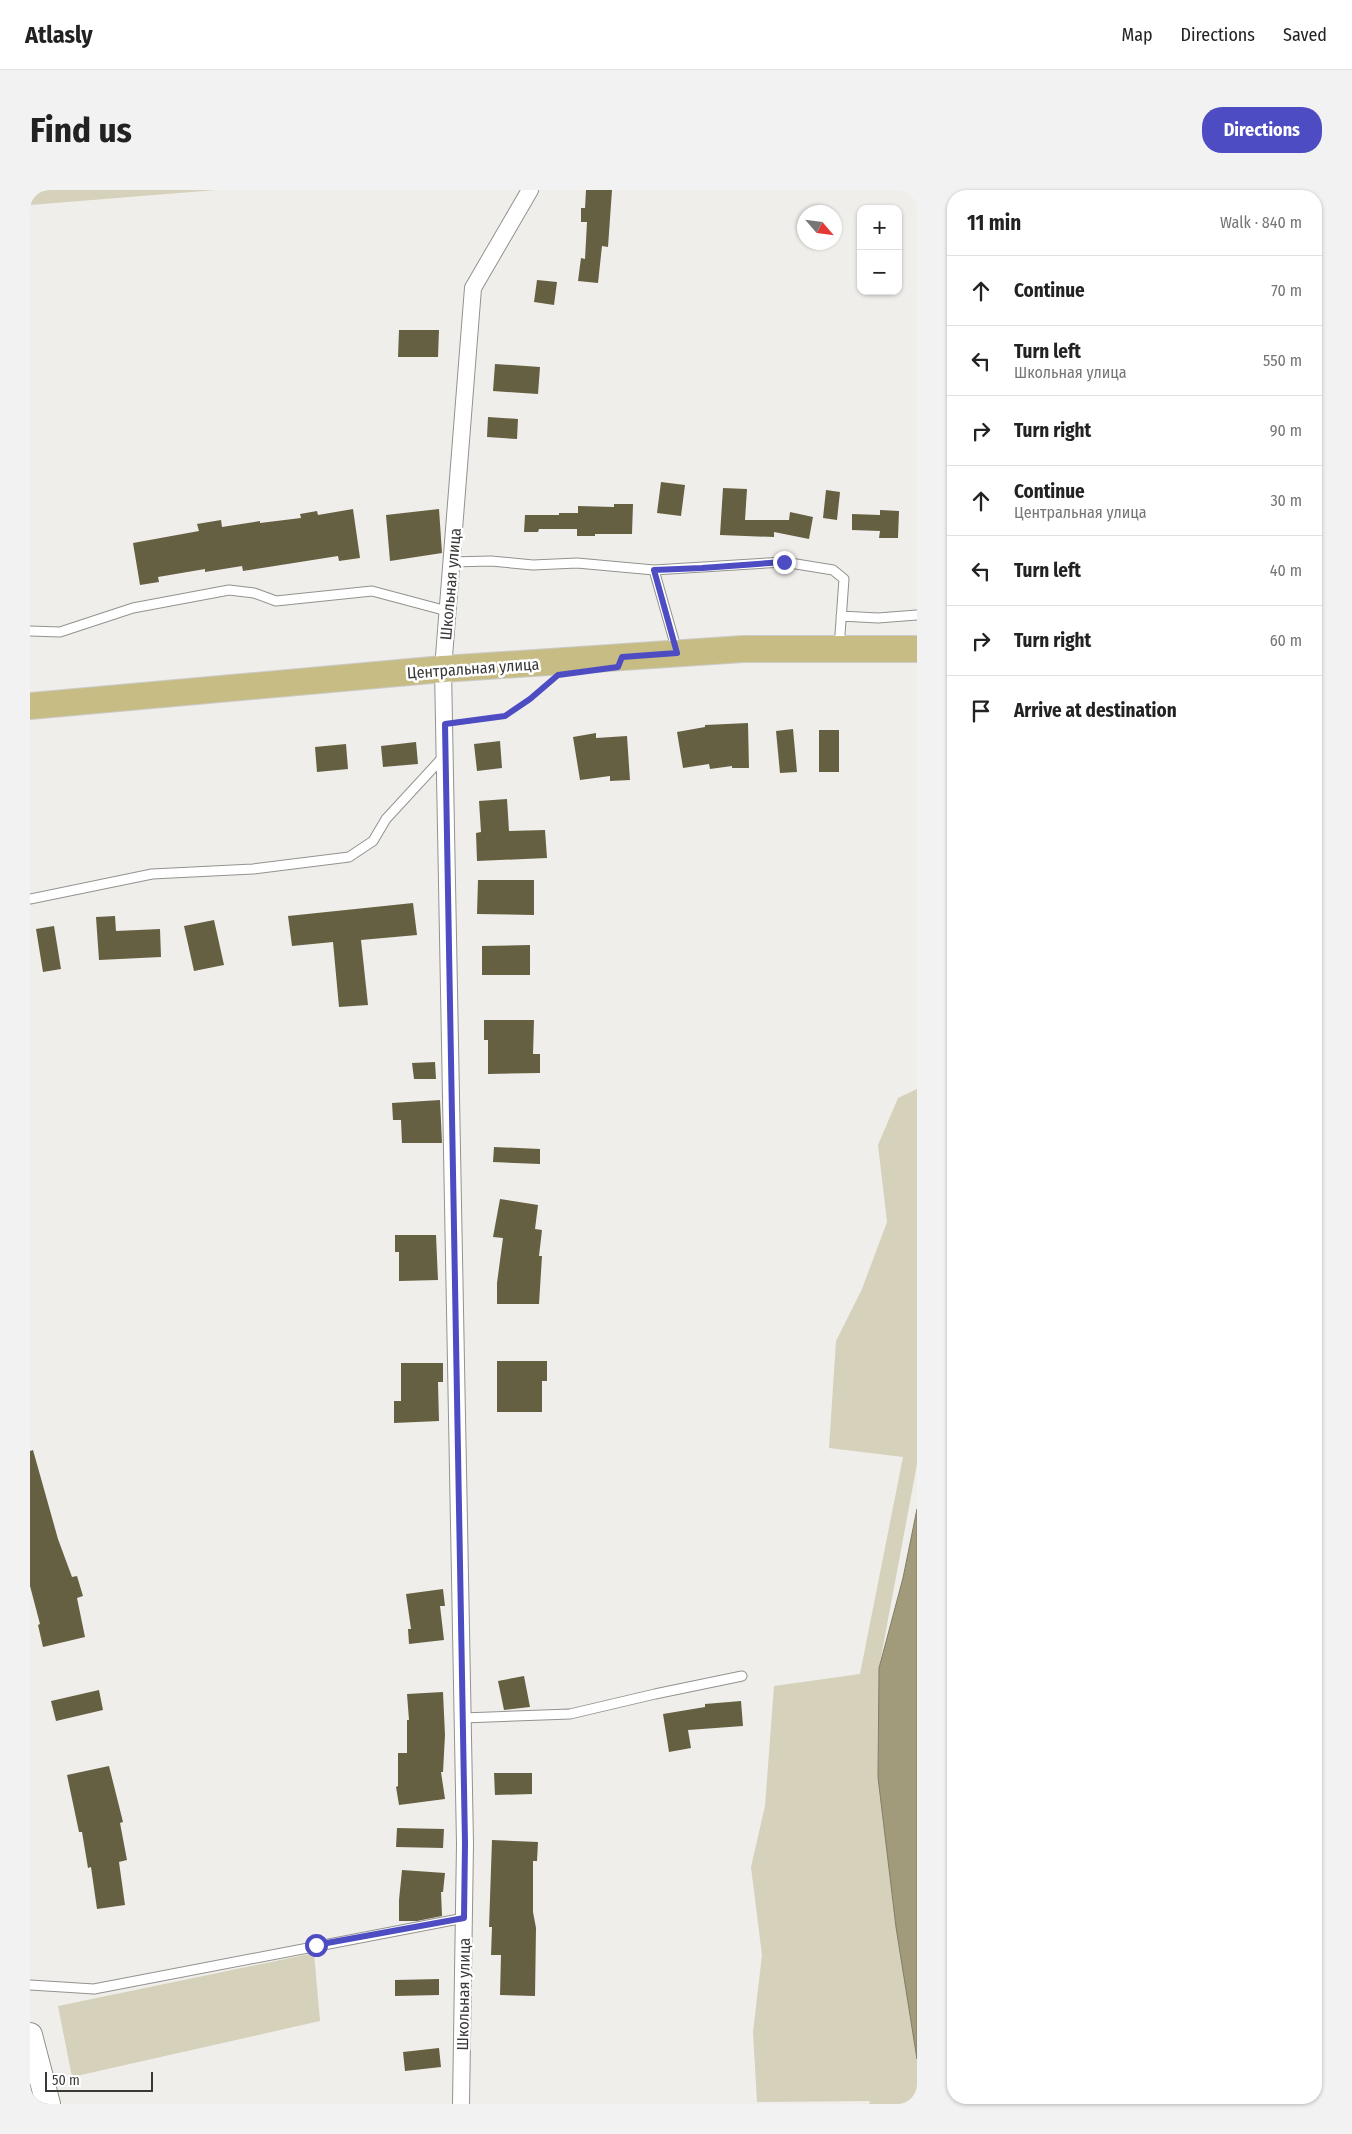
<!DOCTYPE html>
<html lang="en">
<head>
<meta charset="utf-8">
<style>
  body { margin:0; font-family:"Fira Sans Condensed",sans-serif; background:#f2f2f2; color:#222 }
  .controls { position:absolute; right:15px; top:15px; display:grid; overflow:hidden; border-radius:10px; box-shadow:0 1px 4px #0004 }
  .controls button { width:45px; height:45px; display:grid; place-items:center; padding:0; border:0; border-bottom:1px solid #e0e0e0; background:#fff; color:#222; font:25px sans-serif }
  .compass { position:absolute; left:767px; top:15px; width:45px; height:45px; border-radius:50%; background:#fff; box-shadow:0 1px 4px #0004; rotate:118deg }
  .scale { position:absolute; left:15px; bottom:12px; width:108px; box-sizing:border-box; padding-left:5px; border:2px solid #383836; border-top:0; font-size:14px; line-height:18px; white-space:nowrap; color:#383836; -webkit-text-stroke:4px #fff; paint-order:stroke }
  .stop { position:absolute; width:15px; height:15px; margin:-11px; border:4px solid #4d4cc3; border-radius:50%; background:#fff }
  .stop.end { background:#4d4cc3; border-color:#fff; box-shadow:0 1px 5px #0008 }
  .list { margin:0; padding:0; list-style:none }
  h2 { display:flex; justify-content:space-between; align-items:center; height:65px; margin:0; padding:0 20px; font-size:21px }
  h2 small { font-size:16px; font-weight:400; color:#767676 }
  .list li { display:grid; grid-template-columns:32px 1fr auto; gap:15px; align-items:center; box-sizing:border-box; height:70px; padding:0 20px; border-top:1px solid #e0e0e0 }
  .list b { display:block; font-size:19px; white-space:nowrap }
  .list p { margin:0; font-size:16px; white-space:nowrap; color:#767676 }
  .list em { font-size:16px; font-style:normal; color:#767676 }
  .icon { flex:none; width:28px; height:28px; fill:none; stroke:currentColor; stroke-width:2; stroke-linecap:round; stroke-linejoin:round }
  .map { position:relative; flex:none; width:887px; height:1914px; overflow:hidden; border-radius:20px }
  header { display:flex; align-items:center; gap:30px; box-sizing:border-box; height:70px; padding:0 25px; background:#fff; border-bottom:1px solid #e0e0e0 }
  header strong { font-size:24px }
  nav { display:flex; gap:28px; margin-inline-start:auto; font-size:18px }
  .intro { display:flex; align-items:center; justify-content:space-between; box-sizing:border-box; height:120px; padding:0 30px }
  h1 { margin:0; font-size:35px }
  .button { padding:12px 22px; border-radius:20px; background:#4d4cc3; color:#fff; font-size:18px; font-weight:700 }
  main { display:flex; gap:30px; padding:0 30px }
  aside { flex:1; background:#fff; border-radius:20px; box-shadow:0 1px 4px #0004 }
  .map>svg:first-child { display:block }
  .green { fill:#d6d1ba }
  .water { fill:#a19a7b; stroke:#827d66 }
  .building { fill:#666042 }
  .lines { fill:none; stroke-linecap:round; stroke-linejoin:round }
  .lane-casing { stroke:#93928e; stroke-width:11 }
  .street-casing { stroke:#93928e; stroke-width:18 }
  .secondary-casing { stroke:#93928e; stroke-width:26 }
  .primary-casing { stroke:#cbcbcb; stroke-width:28 }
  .path { stroke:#989794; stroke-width:2.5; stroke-dasharray:1 4; stroke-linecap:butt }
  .lane { stroke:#fff; stroke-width:9 }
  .street { stroke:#fff; stroke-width:16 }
  .secondary { stroke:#fff; stroke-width:24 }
  .primary { stroke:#c7bc84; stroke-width:26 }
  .route { stroke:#4d4cc3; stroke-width:6 }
  .labels { text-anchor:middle; stroke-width:5; stroke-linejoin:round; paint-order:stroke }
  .street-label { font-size:16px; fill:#383836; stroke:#fff }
</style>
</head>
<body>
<header>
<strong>Atlasly</strong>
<nav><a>Map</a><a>Directions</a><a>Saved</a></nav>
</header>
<div class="intro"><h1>Find us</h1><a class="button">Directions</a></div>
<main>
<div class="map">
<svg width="887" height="1914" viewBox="0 0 887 1914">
  <rect width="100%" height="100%" fill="#efeeea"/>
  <path class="green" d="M0 0H186L0 15Z
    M887 899V1274L849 1478 848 1587 866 1737 887 1858V1914H839L840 1911 727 1912 723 1842 732 1765 721 1677 735 1616 744 1496 830 1484 873 1267 799 1258 806 1151 832 1099 857 1032 848 955 868 908Z
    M284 1763 290 1831 42 1887 28 1816Z"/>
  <path class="water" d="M887 1319V1869L866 1737 848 1587 849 1478 873 1388Z"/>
  <path class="building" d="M556 0H582L578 57 572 56 568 93 548 91 551 68 555 69 557 32H551V18H555Z
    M507 90 527 92 524 115 504 112Z
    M369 140H409L408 167H368Z
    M465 174 510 177 508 204 463 201Z
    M458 227 488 229 487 249 457 247Z
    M631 292 655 295 651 326 627 323Z
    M693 298 717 299 715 330H759L760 322 783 327 779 349 744 342V347L690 345Z
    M796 300 810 302 807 330 793 328Z
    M584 314H603L602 344H565V346H547V339H509L508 342H494L495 325H529V323H548V316L584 317Z
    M323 319 330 368 309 371 308 366 213 381 212 376 175 382V379L128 387 129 392 110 395 103 353 169 341 167 334 191 330 192 337 230 331V333L271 328 270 324 287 321 288 325Z
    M409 319 412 363 360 371 356 325Z
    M850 320 869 321 868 348H849L850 341 822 340V324L850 325Z
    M718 533 719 578H702V576L680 579 679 574 653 578 647 542 675 537V535Z
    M763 539 767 582 750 583 746 541Z
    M789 540H809V582H789Z
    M566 543V548L597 546 600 590 580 591V586L550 590 543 547Z
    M470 551 472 578 447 581 444 554Z
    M386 552 388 574 353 577 351 556Z
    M316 554 318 579 287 582 285 557Z
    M477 609 479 641 515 640 517 668 447 671 446 643 451 642 449 611Z
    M448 690H504V725L447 724Z
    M383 713 387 745 331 750 338 815 309 817 303 752 262 756 258 726Z
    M85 726 86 741 130 739 131 767 69 770 66 727Z
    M184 730 194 775 164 781 154 736Z
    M24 736 31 779 13 782 6 739Z
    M500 755V785H452V756Z
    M454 830H504L503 864H510V883L458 884V850H454Z
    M405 872 406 889H384L382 873Z
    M410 910 412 953H372L371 930H363L362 913Z
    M464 957 510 959V974L463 972Z
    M470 1009 508 1015 505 1039 512 1040 509 1066H512L509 1114H467V1093L473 1048 463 1047Z
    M365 1045H406L408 1090 369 1091V1062H365Z
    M467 1171H517V1191H512V1222H467Z
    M371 1173H413V1192H408L409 1231 364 1233V1211H371Z
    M3 1260 28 1349 42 1387 47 1386 53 1406 47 1408 55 1447 13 1457 8 1435 10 1434 0 1396V1261Z
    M413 1399 415 1416H410L414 1450 379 1454 378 1439H381L376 1404Z
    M494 1486 500 1517 474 1520 468 1491Z
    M69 1500 73 1520 26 1531 21 1511Z
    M413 1502 415 1545 413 1582H411L415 1609 369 1615 366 1597 368 1596V1563H377V1530H379L377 1504Z
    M711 1511 713 1536 658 1540 661 1558 639 1562 633 1524 675 1517V1514Z
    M79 1576 93 1632 90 1633 97 1670 89 1672 95 1715 67 1719 61 1677 58 1678 52 1642H49L37 1585Z
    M464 1583H502V1604L465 1605Z
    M367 1638 414 1639 413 1658 366 1657Z
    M462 1650 508 1652 507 1671H503V1722L506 1738 505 1806 470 1805 471 1765H461L462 1737H459Z
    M372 1680 415 1683 413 1702H411L412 1726 387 1731H369V1710Z
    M409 1789V1805L365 1806V1790Z
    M409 1858 411 1877 375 1881 373 1862Z"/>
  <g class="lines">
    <defs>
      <path id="lane" d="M421 372 461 371 503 375 547 373 624 380 754 372 803 380 814 389 809 458
        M624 380 647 461
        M811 426 848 428 887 425
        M0 441 30 442 103 418 199 400 224 403 246 411 342 401 417 421
        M0 709 122 684 223 679 319 667 343 651 356 629 414 566
        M433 1528 540 1524 625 1504 712 1486
        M0 1795 64 1799 434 1728"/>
      <path id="street" d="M431 1914 435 1654 413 479 443 98 500 0"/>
      <path id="secondary" d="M0 1845 18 1914"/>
      <path id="primary" d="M0 516 413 479 713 459H887"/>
    </defs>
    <use href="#lane" class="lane-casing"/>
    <use href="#street" class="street-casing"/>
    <use href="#secondary" class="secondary-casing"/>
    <use href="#primary" class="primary-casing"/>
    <path class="path" d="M428 532 475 526 500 509 519 493"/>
    <use href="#lane" class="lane"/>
    <use href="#street" class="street"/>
    <use href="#secondary" class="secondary"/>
    <use href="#primary" class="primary"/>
  </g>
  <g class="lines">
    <path class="route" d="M286 1755 434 1728 435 1654 415 534 475 526 500 509 528 485 588 477 592 467 647 463 624 380 672 378 754 372"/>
  </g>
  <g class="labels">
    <g class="street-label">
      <text transform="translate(420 394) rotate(-85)" y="6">Школьная улица</text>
      <text transform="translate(443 478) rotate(-4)" y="6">Центральная улица</text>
      <text transform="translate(433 1804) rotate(-89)" y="6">Школьная улица</text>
    </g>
  </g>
</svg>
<div class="controls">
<button>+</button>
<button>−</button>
</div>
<svg class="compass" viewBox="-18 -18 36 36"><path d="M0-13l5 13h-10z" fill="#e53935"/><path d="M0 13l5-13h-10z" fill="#767676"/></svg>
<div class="scale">50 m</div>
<div class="stop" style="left:286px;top:1755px"></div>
<div class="stop end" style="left:754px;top:372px"></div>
</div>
<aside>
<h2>11 min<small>Walk · 840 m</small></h2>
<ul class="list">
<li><svg class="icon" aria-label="ahead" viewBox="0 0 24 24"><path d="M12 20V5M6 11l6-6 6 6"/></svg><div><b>Continue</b></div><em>70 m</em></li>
<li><svg class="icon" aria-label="left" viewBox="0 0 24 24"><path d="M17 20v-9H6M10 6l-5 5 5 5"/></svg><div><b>Turn left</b><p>Школьная улица</p></div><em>550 m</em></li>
<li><svg class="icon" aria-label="right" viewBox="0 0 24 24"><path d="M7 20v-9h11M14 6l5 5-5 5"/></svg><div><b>Turn right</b></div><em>90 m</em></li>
<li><svg class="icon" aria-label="ahead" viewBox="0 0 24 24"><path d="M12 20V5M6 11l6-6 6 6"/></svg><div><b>Continue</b><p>Центральная улица</p></div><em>30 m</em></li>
<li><svg class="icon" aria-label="left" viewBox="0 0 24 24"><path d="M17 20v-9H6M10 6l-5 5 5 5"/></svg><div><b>Turn left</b></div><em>40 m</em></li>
<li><svg class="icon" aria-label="right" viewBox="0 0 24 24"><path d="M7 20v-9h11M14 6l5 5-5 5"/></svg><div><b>Turn right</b></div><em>60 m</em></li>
<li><svg class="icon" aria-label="arrive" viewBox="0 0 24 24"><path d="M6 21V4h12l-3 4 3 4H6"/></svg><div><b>Arrive at destination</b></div></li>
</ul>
</aside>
</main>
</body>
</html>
